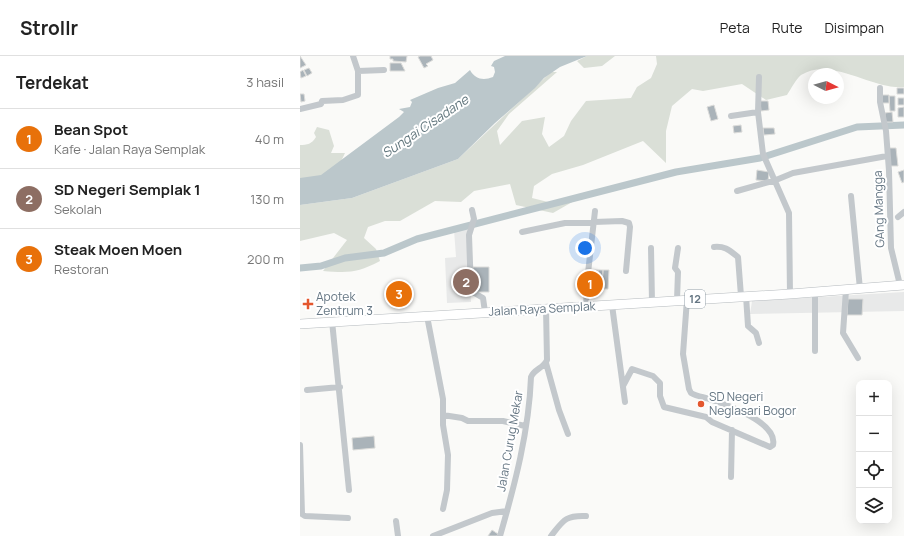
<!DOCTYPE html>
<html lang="id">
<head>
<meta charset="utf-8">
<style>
  body { margin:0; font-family:Manrope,sans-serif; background:#f6f6f6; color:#222 }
  .controls { position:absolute; right:12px; bottom:12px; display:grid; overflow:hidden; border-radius:8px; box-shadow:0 4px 16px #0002 }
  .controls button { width:36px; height:36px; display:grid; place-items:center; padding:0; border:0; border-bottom:1px solid #e0e0e0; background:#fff; color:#222; font:20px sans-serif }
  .compass { position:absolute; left:508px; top:12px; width:36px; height:36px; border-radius:50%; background:#fff; box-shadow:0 4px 16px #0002; rotate:96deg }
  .you { position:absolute; left:285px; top:192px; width:14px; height:14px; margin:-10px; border:3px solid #fff; border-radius:50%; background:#1a73e8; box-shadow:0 0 0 6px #1a73e833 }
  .badge { display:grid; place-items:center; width:26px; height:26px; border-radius:50%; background:#ea580c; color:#fff; font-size:13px; font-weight:700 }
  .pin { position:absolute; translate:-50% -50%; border:2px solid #fff; box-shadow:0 1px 4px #0006 }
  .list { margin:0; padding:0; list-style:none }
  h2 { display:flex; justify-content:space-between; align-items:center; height:52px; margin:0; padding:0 16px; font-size:17px }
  h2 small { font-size:13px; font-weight:400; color:#767676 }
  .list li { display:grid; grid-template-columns:26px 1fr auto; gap:12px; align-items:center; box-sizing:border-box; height:60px; padding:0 16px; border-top:1px solid #e0e0e0 }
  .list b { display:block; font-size:15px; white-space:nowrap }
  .list p { margin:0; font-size:13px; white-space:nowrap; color:#767676 }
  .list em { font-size:13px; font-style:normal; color:#767676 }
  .icon { flex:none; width:22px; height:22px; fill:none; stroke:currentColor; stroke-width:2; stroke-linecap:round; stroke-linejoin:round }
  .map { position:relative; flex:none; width:604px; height:480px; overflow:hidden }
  header { display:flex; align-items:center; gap:24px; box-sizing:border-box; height:56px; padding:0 20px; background:#fff; border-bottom:1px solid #e0e0e0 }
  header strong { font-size:19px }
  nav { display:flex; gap:22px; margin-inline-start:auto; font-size:14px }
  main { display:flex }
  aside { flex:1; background:#fff }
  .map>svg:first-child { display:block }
  .built { fill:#e8e9e9 }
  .green { fill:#dadfd7 }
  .water { fill:#bbc7cb }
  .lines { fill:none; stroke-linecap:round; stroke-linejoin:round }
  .canal { stroke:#bbc7cb; stroke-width:7 }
  .building { fill:#aab3b9; stroke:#dcdcda }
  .primary-casing { stroke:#b5babe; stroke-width:10 }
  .minor { stroke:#c3c8cc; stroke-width:6 }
  .primary { stroke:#fff; stroke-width:9 }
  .poi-dot { fill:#e4572e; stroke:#fff; stroke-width:1.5 }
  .labels { text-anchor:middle; stroke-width:4; stroke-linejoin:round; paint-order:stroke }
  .shield { fill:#fff; stroke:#939fa8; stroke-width:1 }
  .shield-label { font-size:11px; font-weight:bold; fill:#657683 }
  .street-label { font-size:12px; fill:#657683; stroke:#fff }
  .poi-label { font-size:12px; fill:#657683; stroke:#fff; text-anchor:start }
  .water-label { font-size:13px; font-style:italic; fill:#60757c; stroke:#fff }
</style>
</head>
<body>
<header>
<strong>Strollr</strong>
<nav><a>Peta</a><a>Rute</a><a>Disimpan</a></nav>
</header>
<main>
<aside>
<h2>Terdekat<small>3 hasil</small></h2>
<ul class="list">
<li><span class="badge" style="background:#e8710a">1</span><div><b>Bean Spot</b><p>Kafe · Jalan Raya Semplak</p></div><em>40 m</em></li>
<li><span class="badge" style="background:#8d6e63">2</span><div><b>SD Negeri Semplak 1</b><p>Sekolah</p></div><em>130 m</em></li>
<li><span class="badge" style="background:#e8710a">3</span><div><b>Steak Moen Moen</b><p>Restoran</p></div><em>200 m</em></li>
</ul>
</aside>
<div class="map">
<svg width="604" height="480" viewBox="0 0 604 480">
  <rect width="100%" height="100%" fill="#fafaf8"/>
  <path class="built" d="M167 173 171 246 147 247 145 202 156 201 154 174Z
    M604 236V255L450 258 452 245Z"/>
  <path class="green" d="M287 0H315L302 10 284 12 277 5Z
    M356 0H604V31C572 34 531 0 501 19 496 23 491 33 487 39L466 44 442 28 403 35 392 33 372 50 366 75V107L343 85 283 109 252 118 234 130 232 142 248 146 281 141 253 157 216 149 210 128 174 135 161 146 135 145 100 165H85L68 171 64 182 76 193 80 205C57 217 49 217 23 215L47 184 34 177 0 185V149L52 142 158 103 251 16H257L209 58 197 75 200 89 222 65 245 61 242 78 249 91 264 80 271 65 286 45 331 42 337 31 351 22 357 8Z
    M17 71 29 74 34 90 31 97H45L34 120 0 126V89C7 89 12 88 16 81L14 77Z"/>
  <path class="water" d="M205 0H287L260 11 244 22 235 32 195 67 158 103 52 142 0 149V122L21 119 99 61 104 56 99 53 110 51 112 46 110 44 138 32 155 27 170 14C175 23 183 25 193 21L195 16 194 11 191 10 194 5Z"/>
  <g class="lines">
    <path class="canal" d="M0 212 21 210 45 202 84 197 117 183 376 116 460 102 557 71 604 69"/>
  </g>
  <path class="building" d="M0 0 6 9 0 12Z
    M90 0H107L106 6 93 5V3H90Z
    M120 0H131L133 4 126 8 128 10 124 12 118 1Z
    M90 7H101L105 15H90Z
    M9 12 12 17 7 20 4 14Z
    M3 14 6 20 1 22 0 16Z
    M597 32H604V38H597Z
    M0 38H4L5 45 1 46Z
    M580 39H589V47H580Z
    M589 40H595V55H590Z
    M598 42H604V49H598Z
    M460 45H468L469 54 461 55Z
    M414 49 418 63 411 65 407 51Z
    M604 51V61H598V52Z
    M592 56 593 66H585V57Z
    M441 69 442 76 434 77 433 70Z
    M463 72H474L475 78 464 79Z
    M589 92H596L598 110H590Z
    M457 114 469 116 468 125 456 124Z
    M604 114V126L602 127 598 116Z
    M173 211H189V236H173Z
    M288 213 293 214 292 232H287Z
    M293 214H298L297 233 292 232Z
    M298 214H303L302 233H297Z
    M303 214H309L308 233H302Z
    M548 243H563L562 259H547Z
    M74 380 75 392 53 394 52 382Z
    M192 474 198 478 197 480H188Z"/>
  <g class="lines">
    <defs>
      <path id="primary" d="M0 268 490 238 604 229"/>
    </defs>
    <use href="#primary" class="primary-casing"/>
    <path class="minor" d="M58 15 84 14
      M459 21 458 56 463 98 489 157 490 238
      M580 32V46L586 75 589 115 591 192 600 229
      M0 53 21 48 22 45 43 44 58 39V15L53 0
      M431 60 458 56
      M437 135 476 124 493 117 587 100
      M551 140 560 233
      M172 154 174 163 169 179 171 235 183 242 185 256
      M598 161 604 156
      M294 166 322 165 329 167 330 171 326 215
      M222 176 265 167H294
      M414 191C425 190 429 194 438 201L441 240
      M351 192 352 246
      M546 234 543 277 558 302
      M515 236V295
      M446 240 448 270 456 277 459 287
      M377 244 378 216 375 212 378 192
      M312 249 325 346
      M286 251 287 226 295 155
      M127 260 143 343V369L148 399 147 434 143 453
      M32 265 49 434
      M246 307 259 354 268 378
      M323 330 332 313 353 320 360 327V340L364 351 406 361 412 366 470 391 473 389C478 367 428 349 412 344 405 341 398 341 391 337L389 333 383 298 387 243
      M7 334 40 331
      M143 359 162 362 168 365H203L225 370
      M0 389 2 458 5 460 48 462
      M431 421 432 374
      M96 465 98 480
      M133 480 192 457 207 455
      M200 480C215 428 229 375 231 321 234 313 244 312 247 304L246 252
      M251 480C263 465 265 459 286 460"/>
    <use href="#primary" class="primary"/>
  </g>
  <g class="poi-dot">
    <path d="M6 242h4v4h4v4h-4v4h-4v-4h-4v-4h4z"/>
    <circle cx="401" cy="348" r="4"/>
  </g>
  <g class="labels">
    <rect class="shield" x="385" y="234" width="20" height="18" rx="3"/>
    <g class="shield-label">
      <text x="395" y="247">12</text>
    </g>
    <g class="street-label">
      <text transform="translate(579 153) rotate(-92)" y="4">GAng Mangga</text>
      <text transform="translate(242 253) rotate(-3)" y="4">Jalan Raya Semplak</text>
      <text transform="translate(210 385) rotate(-80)" y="4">Jalan Curug Mekar</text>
    </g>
    <g class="poi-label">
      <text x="16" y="245">Apotek<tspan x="16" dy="14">Zentrum 3</tspan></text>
      <text x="409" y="345">SD Negeri<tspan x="409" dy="14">Neglasari Bogor</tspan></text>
    </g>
    <g class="water-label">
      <text transform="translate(125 70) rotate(-34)" y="5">Sungai Cisadane</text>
    </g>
  </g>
</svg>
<div class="controls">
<button>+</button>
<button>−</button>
<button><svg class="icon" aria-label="locate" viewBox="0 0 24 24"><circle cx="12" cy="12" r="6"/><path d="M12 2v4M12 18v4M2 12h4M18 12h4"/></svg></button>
<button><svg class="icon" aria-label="layers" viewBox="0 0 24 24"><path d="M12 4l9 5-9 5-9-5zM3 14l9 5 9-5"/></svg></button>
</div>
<svg class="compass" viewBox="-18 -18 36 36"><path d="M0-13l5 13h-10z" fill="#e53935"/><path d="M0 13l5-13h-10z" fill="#767676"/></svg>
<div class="you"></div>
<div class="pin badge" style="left:290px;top:228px;background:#e8710a">1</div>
<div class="pin badge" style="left:166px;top:226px;background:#8d6e63">2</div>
<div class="pin badge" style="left:99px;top:238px;background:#e8710a">3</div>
</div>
</main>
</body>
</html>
